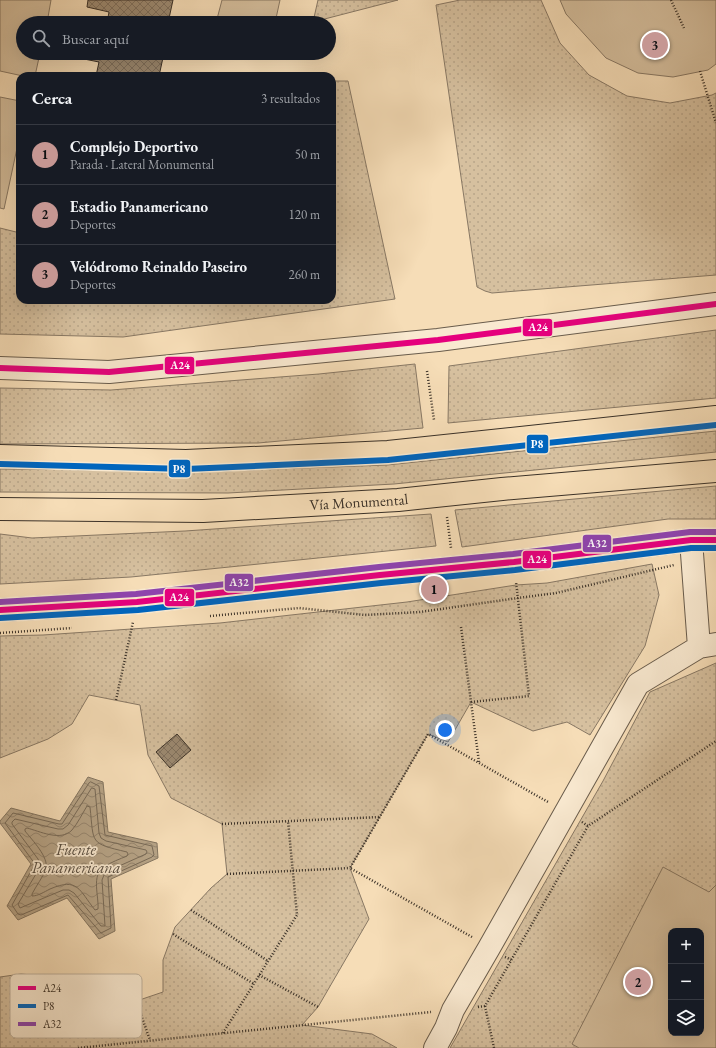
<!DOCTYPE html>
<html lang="es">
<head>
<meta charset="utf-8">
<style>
  body { margin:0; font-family:"EB Garamond",serif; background:#242831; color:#f1f3f6 }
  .controls { position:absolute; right:12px; bottom:12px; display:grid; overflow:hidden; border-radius:8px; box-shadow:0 4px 16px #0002 }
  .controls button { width:36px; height:36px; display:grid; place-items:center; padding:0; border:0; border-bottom:1px solid #363941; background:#171b24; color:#f1f3f6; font:20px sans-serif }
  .you { position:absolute; left:445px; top:730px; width:14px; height:14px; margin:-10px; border:3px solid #fff; border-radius:50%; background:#1a73e8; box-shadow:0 0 0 6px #1a73e833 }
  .badge { display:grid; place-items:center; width:26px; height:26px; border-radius:50%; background:#c59692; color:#111; font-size:13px; font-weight:700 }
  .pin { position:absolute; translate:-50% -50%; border:2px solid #fff; box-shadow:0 1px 4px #0006 }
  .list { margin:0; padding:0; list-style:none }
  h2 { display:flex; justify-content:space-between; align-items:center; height:52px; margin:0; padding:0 16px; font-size:17px }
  h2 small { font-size:13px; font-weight:400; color:#9ea1a6 }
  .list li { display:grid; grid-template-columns:26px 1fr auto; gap:12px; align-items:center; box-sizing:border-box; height:60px; padding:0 16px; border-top:1px solid #363941 }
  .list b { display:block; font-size:15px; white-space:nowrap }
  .list p { margin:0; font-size:13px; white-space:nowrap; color:#9ea1a6 }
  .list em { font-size:13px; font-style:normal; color:#9ea1a6 }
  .icon { flex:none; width:22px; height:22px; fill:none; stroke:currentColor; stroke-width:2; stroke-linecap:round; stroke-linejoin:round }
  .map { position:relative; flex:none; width:716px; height:1048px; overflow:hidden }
  .search { position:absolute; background:#171b24; box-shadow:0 4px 16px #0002; left:16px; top:16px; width:320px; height:44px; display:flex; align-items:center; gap:10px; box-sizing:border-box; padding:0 14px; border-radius:22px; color:#9ea1a6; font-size:15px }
  .panel { position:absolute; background:#171b24; box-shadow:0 4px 16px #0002; left:16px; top:72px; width:320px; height:232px; border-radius:12px }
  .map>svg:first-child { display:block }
  .grass { fill:url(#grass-dots); stroke:#887864; fill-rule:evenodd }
  .green { fill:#d6c09f; stroke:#887864; fill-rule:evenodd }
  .water { fill:url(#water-waves); stroke:#847560 }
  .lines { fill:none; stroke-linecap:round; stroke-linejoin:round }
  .shore { stroke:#786a57; stroke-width:1 }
  .building { fill:url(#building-cross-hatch); stroke:#3a3128 }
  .minor-casing { stroke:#695c4c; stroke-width:24 }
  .highway-casing { stroke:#3a3128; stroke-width:24 }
  .path { stroke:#3a3128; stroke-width:2.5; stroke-dasharray:1 2; stroke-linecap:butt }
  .minor { stroke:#f9e9d0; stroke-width:22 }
  .highway { stroke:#f6ddb7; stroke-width:22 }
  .bus-1-casing { stroke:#f9e9d0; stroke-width:9 }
  .bus-2-casing { stroke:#f9e9d0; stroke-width:9 }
  .bus-3-casing { stroke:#f9e9d0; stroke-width:9 }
  .bus-1 { stroke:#e5007d; stroke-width:6 }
  .bus-2 { stroke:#0065bd; stroke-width:6 }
  .bus-3 { stroke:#8e44ad; stroke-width:6 }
  .labels { text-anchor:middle; stroke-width:3.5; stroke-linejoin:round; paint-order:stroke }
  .street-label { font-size:15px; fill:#3a3128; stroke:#f9e9d0 }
  .water-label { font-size:16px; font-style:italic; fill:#594e40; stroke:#f9e9d0 }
  .key { fill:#f9e9d0; stroke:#c0b29e; stroke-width:1 }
  .key-label { font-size:11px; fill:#3a3128 }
  .line-badge { stroke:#f9e9d0; stroke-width:1.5 }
  .badge-label { font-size:11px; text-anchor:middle; font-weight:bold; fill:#fff }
</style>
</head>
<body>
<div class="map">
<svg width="716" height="1048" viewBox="0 0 716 1048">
  <defs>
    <pattern id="grass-dots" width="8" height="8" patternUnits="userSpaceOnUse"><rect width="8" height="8" fill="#d6c09f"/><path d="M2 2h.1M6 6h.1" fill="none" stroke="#b8a589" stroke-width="1.8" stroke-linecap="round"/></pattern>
    <pattern id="water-waves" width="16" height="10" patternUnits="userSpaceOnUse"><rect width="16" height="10" fill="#b6a386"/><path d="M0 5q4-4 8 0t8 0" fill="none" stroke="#95856e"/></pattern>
    <pattern id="building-cross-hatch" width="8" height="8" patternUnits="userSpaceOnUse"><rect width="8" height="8" fill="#9c8a72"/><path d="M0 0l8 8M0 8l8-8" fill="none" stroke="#80715e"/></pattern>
  </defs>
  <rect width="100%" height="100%" fill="#f6ddb7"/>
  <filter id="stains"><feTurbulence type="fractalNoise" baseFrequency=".005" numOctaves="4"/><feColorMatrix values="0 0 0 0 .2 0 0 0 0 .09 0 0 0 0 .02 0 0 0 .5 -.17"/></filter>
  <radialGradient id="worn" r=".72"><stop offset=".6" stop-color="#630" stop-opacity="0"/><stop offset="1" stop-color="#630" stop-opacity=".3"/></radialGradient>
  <path class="grass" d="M318 0H398L313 22Z
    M460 0H541L560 43 589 75 627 96 670 103 712 95 716 93V275L492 293 485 291 477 287 436 5Z
    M332 81H348L395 299 123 337 0 334V228L20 233V300H332Z
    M716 330V398L448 423 449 366Z
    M415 364 423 428 258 443 0 444V388L111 390 319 374Z
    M716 431V452L394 484 228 493 0 492V469L220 471 387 465Z
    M716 486V519H668L462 547 455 510Z
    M431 514 436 546 131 577 0 584V534L32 538 185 531Z
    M652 564 659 595 645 646 590 735 567 722 533 731 471 702 448 742 428 734 350 868 369 919 318 1007 302 1025 372 1034 397 1048H0V977L21 974 53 977 93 994 107 1011 163 992V960L175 927 211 888 227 874 222 824 171 798 148 755 140 705 89 695 72 724 48 739 0 758V636L43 635 220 623 407 602 516 585 547 583Z
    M716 663V1048H450L603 781 650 692ZM671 931H701V1033H671Z"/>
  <path class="green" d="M0 0H51L47 23H23V53H40L35 76H23L0 71Z
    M222 0H280L275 23H236L217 19Z
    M560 0H716V64L708 70 673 77 638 73 606 58 566 14Z
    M0 97 20 101V134L4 209 0 208Z
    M663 867 709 892 716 885V1048H579L572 1044ZM671 931H701V1033H671Z"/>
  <path class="water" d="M88 777 103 782 108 832 157 843 158 858 111 879 115 931 99 939 67 898 18 920 7 906 31 864 0 823V821L11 808 60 821Z"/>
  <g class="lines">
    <path class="shore" d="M91 782 99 786 105 835 152 846 154 855 152 857 108 877 111 928 101 933 68 895 21 915 18 914 12 905 35 864 5 823 13 813 59 824H62L89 783Z
      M92 788 95 789 99 833 101 838 106 841 146 850 147 852 146 854 108 871 104 875 102 880 105 926H101L74 893 69 890H63L20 908 18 904 39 869 40 864 38 859 12 824V822L15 819 58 829H63L68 825Z
      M87 806 90 807C94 844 89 843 127 852L128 854 127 856C120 859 111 862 104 867 91 875 99 896 98 909L95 910C79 890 78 877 50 889 44 892 38 896 32 896V894C36 886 43 877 46 869 49 857 32 840 25 831V829L27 828C39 831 61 842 72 830 78 823 82 814 87 806Z"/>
  </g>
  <path class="building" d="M88 0H173L168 23H158L150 21V23H107L109 12 87 7Z
    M75 53H164L159 76 139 73 138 76H96L99 62 74 57Z
    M177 734 191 750 170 768 156 752Z"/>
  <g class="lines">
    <defs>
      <path id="minor" d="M0 368 109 372 438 340 716 304
        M691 540 699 647
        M0 610 137 602 380 575 514 562 691 540H716
        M435 1048 446 1028 453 1010 489 948 638 684 699 647 716 644"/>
      <g id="highway">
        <path d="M0 456 186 461 388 452 716 417"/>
        <path id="s1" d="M0 509 203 511 398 500 502 489 716 471"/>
      </g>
    </defs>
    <use href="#minor" class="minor-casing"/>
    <use href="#highway" class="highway-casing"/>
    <path class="path" d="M671 0 684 28
      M700 71 716 123
      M427 371 434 420
      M447 517 451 548
      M210 616 299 608 365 615 420 612 518 598 556 593 674 565
      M461 627 479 762
      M0 633 72 628
      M116 700 133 622
      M471 702 529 696 516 582
      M582 822 588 826
      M222 824 380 817
      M227 874 350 868
      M191 910 268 961
      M173 934 254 984
      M472 937 350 868 428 734 548 802
      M505 957 512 960
      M259 975 318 1007
      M136 1001 150 1040
      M478 1007 485 1006
      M223 1033 297 915 288 821
      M78 1048 431 1012
      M494 1048 485 1006 588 826 716 741"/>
    <use href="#minor" class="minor"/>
    <use href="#highway" class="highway"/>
    <defs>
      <path id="bus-1" d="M0 368 109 372 438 340 716 304
        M0 610 137 602 380 575 514 562 691 540H716"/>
      <path id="bus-2" d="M0 464 186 469 388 460 716 425
        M0 618 138 610 381 583 515 570 691 548H716"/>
      <path id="bus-3" d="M0 602 136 594 379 567 513 554 690 532H716"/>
    </defs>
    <use href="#bus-1" class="bus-1-casing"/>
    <use href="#bus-2" class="bus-2-casing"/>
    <use href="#bus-3" class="bus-3-casing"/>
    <use href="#bus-1" class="bus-1"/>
    <use href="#bus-2" class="bus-2"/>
    <use href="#bus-3" class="bus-3"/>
  </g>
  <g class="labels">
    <g class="street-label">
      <text dy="5" stroke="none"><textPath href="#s1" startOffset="359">Vía Monumental</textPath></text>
    </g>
    <g class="water-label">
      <text x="76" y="855">Fuente<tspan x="76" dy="18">Panamericana</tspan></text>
    </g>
  </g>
  <rect x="10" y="974" width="132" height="64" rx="6" class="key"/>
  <rect x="18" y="986" width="18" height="4" fill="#e5007d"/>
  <rect x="18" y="1004" width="18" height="4" fill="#0065bd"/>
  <rect x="18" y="1022" width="18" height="4" fill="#8e44ad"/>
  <g class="key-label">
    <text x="43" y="992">A24</text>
    <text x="43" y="1010">P8</text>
    <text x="43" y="1028">A32</text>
  </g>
  <g class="line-badge">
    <rect x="522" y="318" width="31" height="19" rx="4" fill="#e5007d"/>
    <rect x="164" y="356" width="31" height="19" rx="4" fill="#e5007d"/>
    <rect x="526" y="434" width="23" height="20" rx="4" fill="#0065bd"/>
    <rect x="168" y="459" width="23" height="19" rx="4" fill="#0065bd"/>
    <rect x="582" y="534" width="30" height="19" rx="4" fill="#8e44ad"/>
    <rect x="522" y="550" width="30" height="19" rx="4" fill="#e5007d"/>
    <rect x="224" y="573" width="30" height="19" rx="4" fill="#8e44ad"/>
    <rect x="164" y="588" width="31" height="19" rx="4" fill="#e5007d"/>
  </g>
  <g class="badge-label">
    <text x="538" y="331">A24</text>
    <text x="180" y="369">A24</text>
    <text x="537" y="448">P8</text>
    <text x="179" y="473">P8</text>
    <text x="597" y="547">A32</text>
    <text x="537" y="563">A24</text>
    <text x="239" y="586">A32</text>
    <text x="179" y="601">A24</text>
  </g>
  <rect width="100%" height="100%" filter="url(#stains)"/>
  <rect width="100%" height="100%" fill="url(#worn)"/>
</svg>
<div class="controls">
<button>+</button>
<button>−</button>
<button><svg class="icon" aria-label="layers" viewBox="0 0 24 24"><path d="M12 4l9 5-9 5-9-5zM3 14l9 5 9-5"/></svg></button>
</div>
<div class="you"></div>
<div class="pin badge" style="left:434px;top:589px">1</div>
<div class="pin badge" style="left:638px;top:982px">2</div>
<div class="pin badge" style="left:655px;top:45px">3</div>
<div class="search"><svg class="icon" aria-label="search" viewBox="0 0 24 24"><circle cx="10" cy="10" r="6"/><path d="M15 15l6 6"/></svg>Buscar aquí</div>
<section class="panel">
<h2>Cerca<small>3 resultados</small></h2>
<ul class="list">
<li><span class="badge">1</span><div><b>Complejo Deportivo</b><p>Parada · Lateral Monumental</p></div><em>50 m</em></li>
<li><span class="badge">2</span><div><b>Estadio Panamericano</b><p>Deportes</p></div><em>120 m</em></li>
<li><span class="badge">3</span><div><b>Velódromo Reinaldo Paseiro</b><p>Deportes</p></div><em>260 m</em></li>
</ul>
</section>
</div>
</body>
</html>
